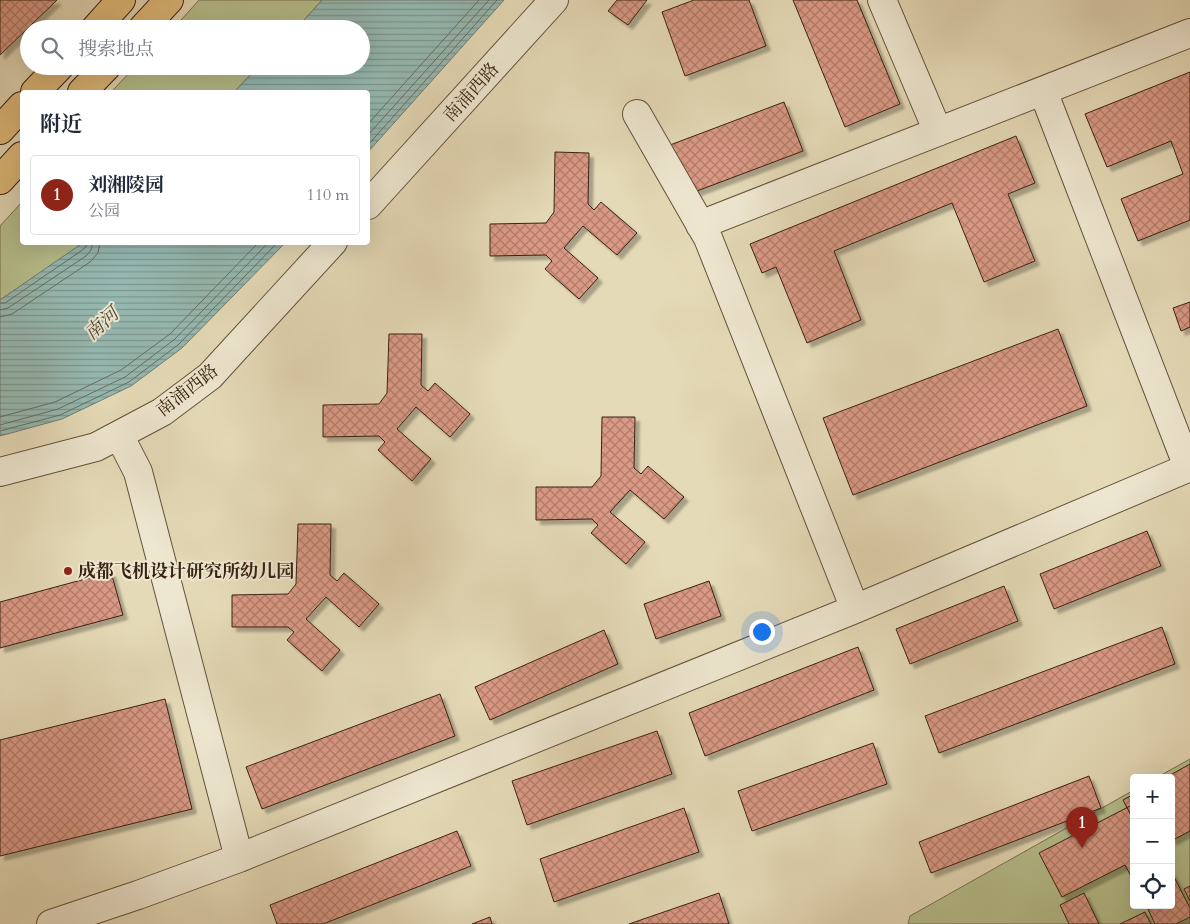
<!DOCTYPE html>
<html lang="zh">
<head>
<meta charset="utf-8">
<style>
  body { margin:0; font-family:Cardo,"Noto Serif SC",serif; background:#f6f6f7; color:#1f2937 }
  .controls { position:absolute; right:15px; bottom:15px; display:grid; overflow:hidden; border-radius:5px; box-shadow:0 5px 20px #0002 }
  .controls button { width:45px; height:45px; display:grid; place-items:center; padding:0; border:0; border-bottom:1px solid #e0e1e3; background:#fff; color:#1f2937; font:25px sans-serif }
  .you { position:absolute; left:761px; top:631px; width:18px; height:18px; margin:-12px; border:4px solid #fff; border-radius:50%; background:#1a73e8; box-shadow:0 0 0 8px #1a73e833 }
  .badge { display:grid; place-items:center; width:32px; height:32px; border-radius:50%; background:#8f2418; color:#fff; font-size:16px; font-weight:700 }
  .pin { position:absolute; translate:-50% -41px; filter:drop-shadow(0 1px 2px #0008) }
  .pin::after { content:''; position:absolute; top:26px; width:18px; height:15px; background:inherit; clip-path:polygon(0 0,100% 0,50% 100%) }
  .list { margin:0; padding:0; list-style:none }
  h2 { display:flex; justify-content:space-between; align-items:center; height:65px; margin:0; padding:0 20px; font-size:21px }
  h2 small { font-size:16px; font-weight:400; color:#747a83 }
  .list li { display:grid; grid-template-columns:32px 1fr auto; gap:15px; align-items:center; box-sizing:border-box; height:80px; margin:0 10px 10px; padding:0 10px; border:1px solid #e0e1e3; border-radius:5px }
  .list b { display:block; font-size:19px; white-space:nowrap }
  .list p { margin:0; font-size:16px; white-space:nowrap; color:#747a83 }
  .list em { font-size:16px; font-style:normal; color:#747a83 }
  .icon { flex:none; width:28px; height:28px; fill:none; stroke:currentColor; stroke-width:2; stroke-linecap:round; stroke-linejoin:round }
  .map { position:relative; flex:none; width:1190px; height:924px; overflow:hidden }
  .search { position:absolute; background:#fff; box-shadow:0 5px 20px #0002; left:20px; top:20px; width:350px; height:55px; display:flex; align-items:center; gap:12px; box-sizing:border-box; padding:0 18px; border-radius:28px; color:#747a83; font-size:19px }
  .panel { position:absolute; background:#fff; box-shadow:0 5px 20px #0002; left:20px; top:90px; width:350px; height:155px; border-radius:5px }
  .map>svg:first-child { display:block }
  .park { fill:#b7bf8d; stroke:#787050 }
  .water { fill:url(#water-rules); stroke:#717d73 }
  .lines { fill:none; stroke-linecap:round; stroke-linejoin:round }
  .shore { stroke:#686e62; stroke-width:1 }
  .building { fill:url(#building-cross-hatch); stroke:#392212; filter:url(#shadow) }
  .minor-casing { stroke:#64503b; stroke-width:30 }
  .major-casing { stroke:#392212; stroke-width:30 }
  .minor { stroke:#eee7d0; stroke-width:28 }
  .major { stroke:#e2bd7c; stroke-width:28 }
  .poi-dot { fill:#8f2418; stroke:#eee7d0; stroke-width:2 }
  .labels { text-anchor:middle; stroke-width:4; stroke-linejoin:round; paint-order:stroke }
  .street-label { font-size:18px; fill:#392212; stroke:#eee7d0 }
  .poi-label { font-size:18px; font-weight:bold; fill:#392212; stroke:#eee7d0; text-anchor:start }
  .water-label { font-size:19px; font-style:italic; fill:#50483a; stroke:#eee7d0 }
</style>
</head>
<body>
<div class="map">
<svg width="1190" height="924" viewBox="0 0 1190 924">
  <defs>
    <pattern id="water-rules" width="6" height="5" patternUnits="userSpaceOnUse" patternTransform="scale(1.25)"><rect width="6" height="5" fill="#96bab3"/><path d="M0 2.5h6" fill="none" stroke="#7b9790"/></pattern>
    <pattern id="building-cross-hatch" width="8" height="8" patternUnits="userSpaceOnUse" patternTransform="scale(1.25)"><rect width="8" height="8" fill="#da9985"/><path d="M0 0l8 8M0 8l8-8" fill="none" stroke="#b27c6b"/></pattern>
    <filter id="shadow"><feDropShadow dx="4.5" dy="4.5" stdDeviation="1" flood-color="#0004"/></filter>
  </defs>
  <rect width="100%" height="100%" fill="#e5dab7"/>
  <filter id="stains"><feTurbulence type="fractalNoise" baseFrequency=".004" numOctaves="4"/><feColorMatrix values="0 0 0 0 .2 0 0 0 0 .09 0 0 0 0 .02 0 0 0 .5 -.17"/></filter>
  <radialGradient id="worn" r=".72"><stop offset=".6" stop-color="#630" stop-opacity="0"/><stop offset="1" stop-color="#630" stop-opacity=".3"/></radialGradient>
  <path class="park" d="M199 0H322L296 29H173Z
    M136 66H259L234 92H111Z
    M22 202V242L84 243 0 300V226Z
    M1190 759V924H908L910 916 1134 790V905H1171V778H1156Z"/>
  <path class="water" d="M322 0H504L368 152V92H234L259 66H361V29H296Z
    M84 242 285 243 182 348 131 386 62 419 0 436V300Z"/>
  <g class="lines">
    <path class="shore" d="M368 124 479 0
      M368 135 489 0
      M368 145 497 0
      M0 303H5L81 251 86 247V242
      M0 310 8 308 86 256 91 250 93 242
      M0 317 12 314 90 262 98 253 100 242
      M0 417 55 402 121 370 170 334 259 242
      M0 425 58 409 125 377 175 339 269 242
      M0 431 60 415 129 382 179 344 278 242"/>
  </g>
  <path class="building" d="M0 0H57L0 55Z
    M617 0H647L628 25 608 11Z
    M694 0H749L766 46 685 76 662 12Z
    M793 0H857L900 104 845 127Z
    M1190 72V220L1138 241 1121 199 1183 174 1171 141 1107 167 1085 114Z
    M784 102 803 151 689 194 670 145Z
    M1016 136 1035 183 1008 194 1035 261 984 282 952 203 834 251 861 320 807 343 776 267 762 273 750 244Z
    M555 152 589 153 588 204 594 210 601 202 637 233 617 255 583 226 564 248 598 278 579 299 545 269 552 261 546 255 490 256V224L546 223 554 212Z
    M1190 302V327L1181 331 1173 308Z
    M1058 329 1087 406 853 495 823 418Z
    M389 334H422L421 385 428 391 435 383 470 414 450 437 416 407 397 429 431 459 412 481 378 450 385 442 379 436 323 437V405L379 404 387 393Z
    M602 417H635L634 468 641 474 648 466 684 497 664 519 630 490 610 512 645 542 626 564 591 533 598 525 592 519 536 520V487H592L601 476Z
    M298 524H331L330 575 337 581 344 573 379 604 359 627 326 597 306 619 340 650 322 671 287 640 294 632 288 627H232V595L288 594 296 584Z
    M1147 531 1161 566 1054 609 1040 574Z
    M111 572 123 615 0 648V602Z
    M709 581 721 616 656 639 644 604Z
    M1004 586 1018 621 910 664 896 629Z
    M1162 627 1175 664 939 753 925 716Z
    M604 630 618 664 490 720 475 687Z
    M858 647 874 690 705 756 689 713Z
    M440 694 455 736 262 809 246 767Z
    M165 699 192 809 0 856V740Z
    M657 731 672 774 527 825 512 781Z
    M873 743 887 784 752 831 738 791Z
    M1190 764V831L1171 841V778H1165Z
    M1089 776 1101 808 931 873 919 842Z
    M1134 794V821L1123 800Z
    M1134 804V882L1125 865 1062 897 1039 853Z
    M684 808 699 852 554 902 540 859Z
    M457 831 471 866 323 924H277L270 905Z
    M1171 871 1190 908V917L1176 924H1155L1146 905H1171Z
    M1190 886V901L1184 889Z
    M719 893 729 924H629Z
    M1084 893 1099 924H1069L1060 905Z
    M1145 912 1151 924H1120Z
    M490 917 492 924H472Z"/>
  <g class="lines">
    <defs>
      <path id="minor" d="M882 0 938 132
        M1043 91 1188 467
        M637 114 708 238 855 609
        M368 205 554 0
        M700 225 1190 33
        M119 435 138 472 239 858
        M0 472 96 447 162 412 210 376 333 242
        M51 924 138 895 239 858 855 609 1190 467"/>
      <path id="major" d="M95 29 121 0
        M142 29 169 0
        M35 92 60 66
        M82 92 107 66
        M0 130 22 106
        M0 180 22 156"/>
    </defs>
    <use href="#minor" class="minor-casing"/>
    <use href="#major" class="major-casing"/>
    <use href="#minor" class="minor"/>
    <use href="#major" class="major"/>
  </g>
  <circle class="poi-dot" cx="68" cy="571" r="5"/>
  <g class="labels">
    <g class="street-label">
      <text transform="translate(471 92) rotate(-48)" y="6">南浦西路</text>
      <text transform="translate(187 390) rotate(-38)" y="6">南浦西路</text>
    </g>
    <g class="poi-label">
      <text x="78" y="577">成都飞机设计研究所幼儿园</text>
    </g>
    <g class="water-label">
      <text transform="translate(101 323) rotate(-42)" y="7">南河</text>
    </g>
  </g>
  <rect width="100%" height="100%" filter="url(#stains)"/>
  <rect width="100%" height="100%" fill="url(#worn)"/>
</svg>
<div class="controls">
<button>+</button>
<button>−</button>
<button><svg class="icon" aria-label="locate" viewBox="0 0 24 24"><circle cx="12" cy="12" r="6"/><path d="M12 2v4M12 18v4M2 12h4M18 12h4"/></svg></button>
</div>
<div class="you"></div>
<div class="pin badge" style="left:1082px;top:848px">1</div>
<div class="search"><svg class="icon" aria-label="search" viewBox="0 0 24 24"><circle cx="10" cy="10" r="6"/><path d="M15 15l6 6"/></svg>搜索地点</div>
<section class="panel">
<h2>附近<small></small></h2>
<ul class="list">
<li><span class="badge">1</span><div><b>刘湘陵园</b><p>公园</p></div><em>110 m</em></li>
</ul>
</section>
</div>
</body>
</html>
